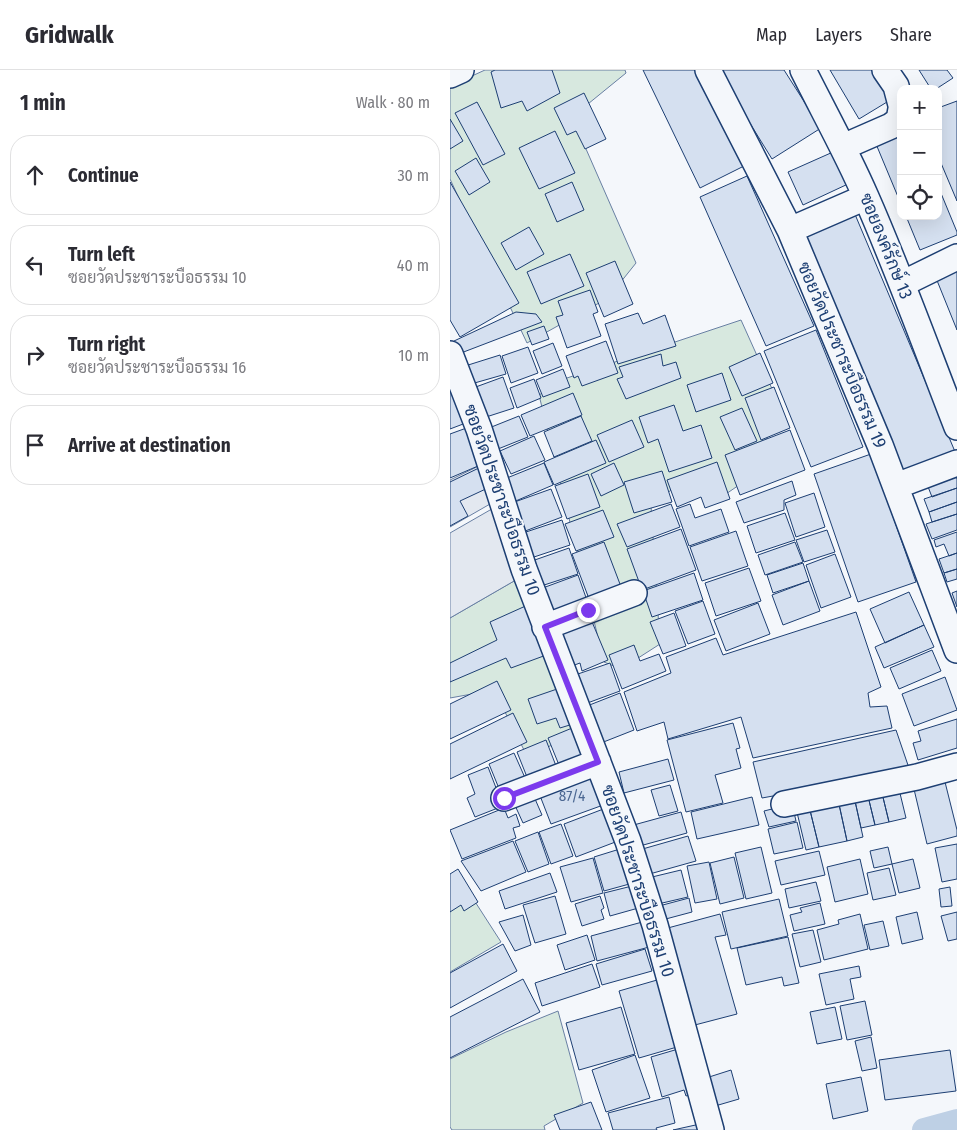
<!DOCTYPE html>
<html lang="en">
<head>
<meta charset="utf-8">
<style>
  body { margin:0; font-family:"Fira Sans Condensed",Sarabun,sans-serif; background:#f7f7f7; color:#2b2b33 }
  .controls { position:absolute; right:15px; top:15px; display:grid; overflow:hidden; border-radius:10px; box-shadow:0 5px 20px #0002 }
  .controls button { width:45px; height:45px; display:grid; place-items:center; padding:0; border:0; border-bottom:1px solid #e1e1e2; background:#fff; color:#2b2b33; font:25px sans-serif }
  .stop { position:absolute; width:15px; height:15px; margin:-11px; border:4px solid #7c3aed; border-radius:50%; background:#fff }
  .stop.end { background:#7c3aed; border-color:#fff; box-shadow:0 1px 5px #0008 }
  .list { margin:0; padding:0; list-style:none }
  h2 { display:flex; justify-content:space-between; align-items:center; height:65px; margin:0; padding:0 20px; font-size:21px }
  h2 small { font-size:16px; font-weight:400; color:#7c7c81 }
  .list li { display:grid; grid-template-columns:32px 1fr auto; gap:15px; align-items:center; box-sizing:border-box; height:80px; margin:0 10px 10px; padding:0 10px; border:1px solid #e1e1e2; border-radius:20px }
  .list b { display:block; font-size:19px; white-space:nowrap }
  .list p { margin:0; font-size:16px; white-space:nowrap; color:#7c7c81 }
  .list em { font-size:16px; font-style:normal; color:#7c7c81 }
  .icon { flex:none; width:28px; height:28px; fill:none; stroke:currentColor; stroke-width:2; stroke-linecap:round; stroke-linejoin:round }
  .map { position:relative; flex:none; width:507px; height:1060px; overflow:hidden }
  header { display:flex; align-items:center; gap:30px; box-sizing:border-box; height:70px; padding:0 25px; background:#fff; border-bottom:1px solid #e1e1e2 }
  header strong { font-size:24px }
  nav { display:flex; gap:28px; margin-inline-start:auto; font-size:18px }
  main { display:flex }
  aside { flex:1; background:#fff }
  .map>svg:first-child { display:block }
  .green { fill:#d7e8df; stroke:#687fa3 }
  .parking { fill:#e3e8f0; stroke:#687fa3 }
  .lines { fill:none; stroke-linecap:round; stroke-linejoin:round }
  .canal { stroke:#bed0e5; stroke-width:24 }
  .building { fill:#d5e0f0; stroke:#1d3f73 }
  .minor-casing { stroke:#1d3f73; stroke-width:28 }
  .minor { stroke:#f4f7fb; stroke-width:25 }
  .route { stroke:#7c3aed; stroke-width:6 }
  .labels { text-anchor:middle; stroke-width:4; stroke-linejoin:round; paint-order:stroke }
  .number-label { font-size:15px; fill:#4b6792 }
  .street-label { font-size:18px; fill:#1d3f73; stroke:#f4f7fb }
</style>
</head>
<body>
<header>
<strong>Gridwalk</strong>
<nav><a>Map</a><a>Layers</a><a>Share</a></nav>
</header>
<main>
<aside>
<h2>1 min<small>Walk · 80 m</small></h2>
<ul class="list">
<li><svg class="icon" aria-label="ahead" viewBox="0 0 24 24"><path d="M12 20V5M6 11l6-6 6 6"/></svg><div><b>Continue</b></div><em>30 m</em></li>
<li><svg class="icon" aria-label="left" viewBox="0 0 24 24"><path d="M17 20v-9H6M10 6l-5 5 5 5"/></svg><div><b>Turn left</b><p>ซอยวัดประชาระบือธรรม 10</p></div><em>40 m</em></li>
<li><svg class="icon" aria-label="right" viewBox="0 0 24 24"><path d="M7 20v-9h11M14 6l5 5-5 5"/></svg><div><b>Turn right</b><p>ซอยวัดประชาระบือธรรม 16</p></div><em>10 m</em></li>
<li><svg class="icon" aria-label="arrive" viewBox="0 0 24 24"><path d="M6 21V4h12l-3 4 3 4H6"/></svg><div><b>Arrive at destination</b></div></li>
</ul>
</aside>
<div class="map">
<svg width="507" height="1060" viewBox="0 0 507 1060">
  <rect width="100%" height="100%" fill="#f4f7fb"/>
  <path class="green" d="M35 0H175L176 3 122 47 186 193 158 228 77 273 0 109V16Z
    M291 250 332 341 292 413 273 426 230 413 201 436 210 574 171 599 154 592 89 325 114 309Z
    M71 507 132 662 77 686 44 620 0 628V548Z
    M22 827 51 872 0 902V838Z
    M108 941 133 1033 94 1056 95 1060H2L0 1057V989L56 962Z"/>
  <path class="parking" d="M35 393 47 430 0 457V410Z
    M47 436 71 507 0 548V463Z"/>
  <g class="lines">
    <path class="canal" d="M474 1060 507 1051"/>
  </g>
  <path class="building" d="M45 0H102L110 23 77 41 72 31 51 38 41 2Z
    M193 0H245L294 96 250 118Z
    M267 0H334L371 58 322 89Z
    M380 0H424L442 29 409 49Z
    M469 0H497L503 8 486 19H481Z
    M134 23 156 69 135 79 126 61 117 65 104 38Z
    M507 31V131L488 86V38Z
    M27 32 55 84 33 95 5 43Z
    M0 49 13 71 0 79Z
    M105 61 125 103 89 119 69 78Z
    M451 64V134L426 74Z
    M383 82 398 114 353 135 338 102Z
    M26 88 40 112 19 125 5 101Z
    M297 106 364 256 316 276 250 127Z
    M0 112 69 233 10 267 0 250Z
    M122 112 134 140 107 152 95 124Z
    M488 116 507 162V165L470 180 456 146H488Z
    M404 142 506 384 455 405 352 163Z
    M79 157 94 184 66 200 51 173Z
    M120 184 134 216 91 234 77 202Z
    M165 191 183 234 154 247 136 203Z
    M507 200V260L486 208Z
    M140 220 148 242 143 244 151 266 117 278 106 247 113 245 108 231Z
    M66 242 86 244 92 252 11 283 4 271Z
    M188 243 193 254 215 245 226 276 168 294 155 254Z
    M94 256 99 269 82 275 77 262Z
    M366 260 413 377 361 397 314 281Z
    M156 271 168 303 132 316 128 306 124 308 116 286Z
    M103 273 112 296 92 304 83 281Z
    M78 277 88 303 61 313 52 286Z
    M310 283 323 313 292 326 279 297Z
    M211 284 213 296 226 292 231 308 176 329 167 309 173 307 169 297Z
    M50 285 56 304 21 314 15 296Z
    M113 299 120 317 93 327 86 310Z
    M272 303 281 330 246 342 237 315Z
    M53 307 64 338 33 348 23 318Z
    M84 309 91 328 67 338 60 318Z
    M7 316 21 351 0 359V319Z
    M324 317 340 358 311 370 295 328Z
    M123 323 132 345 80 366 71 345Z
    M224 335 233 361 251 355 262 388 219 402 208 369 198 373 189 347Z
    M292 338 307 371 285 380 270 347Z
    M69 346 78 367 48 379 39 358Z
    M131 346 142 371 104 387 94 362Z
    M182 350 194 377 159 392 147 365Z
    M22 356 35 393 0 408V364Z
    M340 360 355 400 290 425 275 385Z
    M84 366 95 390 61 404 50 381Z
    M146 370 156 393 104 415 94 392Z
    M421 384 466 512 408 532 364 404Z
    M267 392 280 429 255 438 251 427 227 437 217 410Z
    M94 393 103 415 61 433 52 410Z
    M164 393 174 415 151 426 141 404Z
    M33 396 40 417 10 431 18 446 0 456V412Z
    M503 399 507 409V418L482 427 475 409Z
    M212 401 222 432 184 443 174 412Z
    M138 404 150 437 117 449 105 416Z
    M342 411 346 425 334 430V440L294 453 286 432Z
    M507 418V432L479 442 474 429Z
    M101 419 112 447 70 463 59 434Z
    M364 423 375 457 346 467 335 433Z
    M507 432V444L482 452 479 442Z
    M221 434 230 457 177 477 167 454Z
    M240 434 245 448 271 439 279 462 239 476 226 439Z
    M153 440 164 467 126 481 115 454Z
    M335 443 345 470 306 483 297 456Z
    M507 444V460L482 469 476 454Z
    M112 450 120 475 81 488 73 463Z
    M231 459 246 500 192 520 177 479Z
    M377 460 385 482 354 492 346 470Z
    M286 461 298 496 252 511 240 477Z
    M507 462V483L499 486 494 474 486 477 484 470Z
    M154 472 173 522 141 534 122 484Z
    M345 472 353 492 315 505 308 485Z
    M119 478 128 504 88 517 79 492Z
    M507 483V499L494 503 489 489Z
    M385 484 401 527 371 538 356 495Z
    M353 493 359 511 323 523 317 505Z
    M299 498 311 531 266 546 255 513Z
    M507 499V509L497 512 494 503Z
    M244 503 253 530 202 547 193 521Z
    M128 505 139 536 101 550 90 519Z
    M359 511 370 541 333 555 322 525Z
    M507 521V537L502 523Z
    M459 522 474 555 435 573 420 539Z
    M253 531 265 564 238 574 225 541Z
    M308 533 320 564 276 581 264 550Z
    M80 534 99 584 61 598 56 588 0 612V593L47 570 40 552Z
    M406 542 431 617 418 623 420 637 437 636 442 658 303 688 291 647 218 669 214 652 187 661 174 622 221 603 216 587 266 568 273 585Z
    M224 543 236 576 213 584 200 552Z
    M140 547 158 590 132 601 130 593 119 597 103 558Z
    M474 555 484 577 434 598 425 577Z
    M184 575 190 591 209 584 216 601 172 619 159 585Z
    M482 580 491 601 449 619 440 598Z
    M160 593 170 621 132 635 122 606Z
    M495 607 507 640 464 656 452 624Z
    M47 611 61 640 0 669V634Z
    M110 618 123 654 110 658 106 648 87 654 78 629Z
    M170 623 184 660 151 673 137 636Z
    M63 643 77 672 0 709V674Z
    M507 649V678L468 690 463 673 471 671 468 661Z
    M283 653 290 678 286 679 291 698 265 705 273 733 236 742 217 670Z
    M127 656 138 684 109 695 98 668Z
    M446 660 460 701 312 728 303 692Z
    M96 670 108 701 79 712 67 682Z
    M64 683 76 710 50 721 39 694Z
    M218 689 224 710 174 723 169 702Z
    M38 697 53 736 25 747 17 728 25 724 18 705Z
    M142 697 156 734 101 754 87 718Z
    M494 708 507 760V766L477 774 463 715Z
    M447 711 456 748 439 752 430 715Z
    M220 715 228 741 209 746 201 720Z
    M430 715 439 752 425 755 416 718Z
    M416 718 425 755 411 758 403 722Z
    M82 722 92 745 73 753 63 731Z
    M403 722 413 767 397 771 387 725Z
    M387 725 397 771 369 777 358 732Z
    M302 727 309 755 247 769 241 742Z
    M358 732 369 777 356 780 345 734Z
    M342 734 346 751 319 757 314 741Z
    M54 738 58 748 66 744 70 756 63 758 66 768 12 789 0 760Z
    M156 738 168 771 126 787 114 754Z
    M231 742 237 763 186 777 180 756Z
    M347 752 353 778 324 784 318 759Z
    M111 754 123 786 101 794 89 762Z
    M88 762 99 794 78 802 65 771Z
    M238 766 246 791 196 805 189 780Z
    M63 771 76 802 31 821 11 791Z
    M507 774V809L492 812 485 778Z
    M311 777 322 823 296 829 285 783Z
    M438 777 442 794 424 798 420 781Z
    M173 778 183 813 154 821 144 787Z
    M369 781 375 805 331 815 325 791Z
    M284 787 294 828 270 834 260 793Z
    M143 788 153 823 121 832 110 797Z
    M410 789 418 824 385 832 377 797Z
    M463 789 470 818 449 823 442 794Z
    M259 792 267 829 245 833 237 796Z
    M439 798 446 825 423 830 417 803Z
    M8 799 28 832 14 841 11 835 0 842V804Z
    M231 800 238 827 208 834 202 807Z
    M100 803 107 822 55 839 49 821Z
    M366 812 371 831 339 838 335 819Z
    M186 815 192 837 160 846 154 823Z
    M500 817 502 836 491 837 489 819Z
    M105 826 116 864 85 873 73 835Z
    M150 826 154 838 151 840 154 849 132 856 125 834Z
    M239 828 242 842 212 850 209 836Z
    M329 829 338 866 281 879 272 842Z
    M370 833 375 854 344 861 340 845 352 842 350 838Z
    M467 842 473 869 452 874 446 847Z
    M507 842V869L498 871 491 846Z
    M270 844 276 865 265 867 287 944 241 956 214 859Z
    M410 844 418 879 374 890 367 860 389 854 388 850Z
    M73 845 81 875 65 881 49 852Z
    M196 851 203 876 147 891 141 866Z
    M433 851 439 876 420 880 414 855Z
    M363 860 371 892 350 897 342 864Z
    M137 865 145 890 115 900 107 875Z
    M338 867 349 913 334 916 332 907 296 915 287 878Z
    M53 874 67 901 0 938V903Z
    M195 879 202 901 152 915 146 894Z
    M142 894 150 917 92 936 85 913Z
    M409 896 411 907 400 909 404 929 376 935 369 904Z
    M214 908 234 975 189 988 169 921Z
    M73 909 90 942 0 988V947Z
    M415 931 422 965 397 970 390 936Z
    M171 937 185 984 129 1000 116 953Z
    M385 937 392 969 367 974 360 942Z
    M421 967 427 998 412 1001 405 971Z
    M235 977 247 1023 236 1026 234 1020 212 1027 201 987Z
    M500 980 506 1021 435 1030 429 990Z
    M185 985 200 1028 156 1042 142 1000Z
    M281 1000 289 1029 265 1036 256 1008Z
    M411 1007 418 1041 383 1049 376 1014Z
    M219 1027 225 1053 206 1058 207 1060H163L158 1043Z
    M141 1032 152 1060H110L104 1045Z
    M250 1054 252 1060H223Z"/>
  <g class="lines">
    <defs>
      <path id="minor" d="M258 0 340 160 430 375 507 580
        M353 0C374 42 397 83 416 127 449 202 477 280 507 357
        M435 0 446 16 451 35
        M0 5 11 0
        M393 77 441 56 449 50 451 39
        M340 160 416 127
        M452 214 507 187
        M0 284 29 359 74 499 178 771 205 855 261 1060
        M446 416 507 393
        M95 557 184 523
        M54 728 148 692
        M334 734 467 707 507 696"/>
    </defs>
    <use href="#minor" class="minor-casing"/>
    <use href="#minor" class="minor"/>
  </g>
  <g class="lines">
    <path class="route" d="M54 728 148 692 95 557 138 540"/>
  </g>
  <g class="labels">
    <g class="number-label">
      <text x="122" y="731">87/4</text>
    </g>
    <g class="street-label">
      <text transform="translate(436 176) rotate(68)" y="6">ซอยองค์รักษ์ 13</text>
      <text transform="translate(392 285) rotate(67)" y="6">ซอยวัดประชาระบือธรรม 19</text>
      <text transform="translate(52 430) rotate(71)" y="6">ซอยวัดประชาระบือธรรม 10</text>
      <text transform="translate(188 811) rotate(72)" y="6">ซอยวัดประชาระบือธรรม 10</text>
    </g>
  </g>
</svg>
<div class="controls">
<button>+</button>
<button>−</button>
<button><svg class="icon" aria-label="locate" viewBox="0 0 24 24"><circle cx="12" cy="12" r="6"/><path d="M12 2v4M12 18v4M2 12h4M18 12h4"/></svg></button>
</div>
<div class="stop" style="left:54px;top:728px"></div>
<div class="stop end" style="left:138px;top:540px"></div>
</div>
</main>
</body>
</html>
